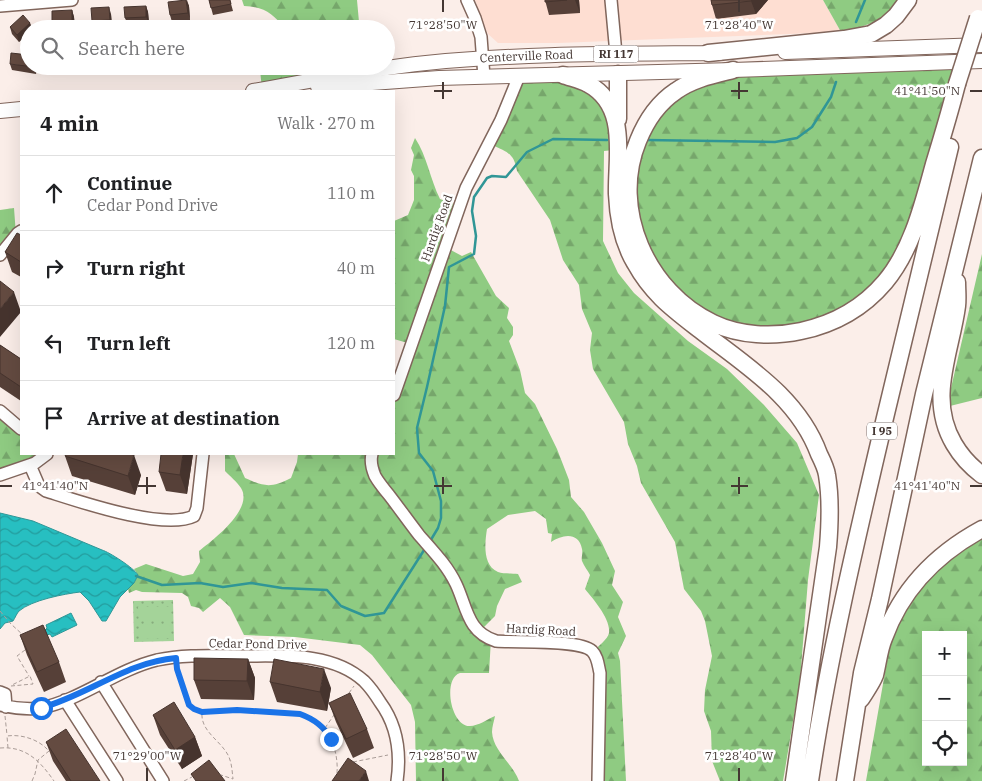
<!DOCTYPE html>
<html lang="en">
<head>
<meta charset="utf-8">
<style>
  body { margin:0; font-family:"IBM Plex Serif",serif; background:#f6f6f6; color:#202124 }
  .controls { position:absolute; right:15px; bottom:15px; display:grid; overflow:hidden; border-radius:0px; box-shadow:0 5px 20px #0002 }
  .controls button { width:45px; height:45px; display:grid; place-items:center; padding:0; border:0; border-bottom:1px solid #e0e0e0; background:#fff; color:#202124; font:25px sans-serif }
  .stop { position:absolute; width:15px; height:15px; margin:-11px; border:4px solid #1a73e8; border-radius:50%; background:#fff }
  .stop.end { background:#1a73e8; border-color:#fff; box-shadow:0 1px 5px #0008 }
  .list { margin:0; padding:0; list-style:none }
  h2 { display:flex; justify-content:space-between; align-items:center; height:65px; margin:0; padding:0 20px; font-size:21px }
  h2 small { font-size:16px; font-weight:400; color:#757577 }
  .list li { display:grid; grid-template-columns:32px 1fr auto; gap:15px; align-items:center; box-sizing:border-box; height:75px; padding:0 20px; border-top:1px solid #e0e0e0 }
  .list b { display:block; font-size:19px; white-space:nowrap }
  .list p { margin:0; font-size:16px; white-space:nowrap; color:#757577 }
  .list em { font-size:16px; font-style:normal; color:#757577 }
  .icon { flex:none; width:28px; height:28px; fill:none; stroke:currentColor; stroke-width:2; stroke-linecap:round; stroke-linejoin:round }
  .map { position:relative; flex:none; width:982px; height:781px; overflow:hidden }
  .search { position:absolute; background:#fff; box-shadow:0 5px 20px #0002; left:20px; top:20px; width:375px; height:55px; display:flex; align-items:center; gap:12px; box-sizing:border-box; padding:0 18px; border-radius:28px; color:#757577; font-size:19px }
  .panel { position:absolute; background:#fff; box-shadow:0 5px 20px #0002; left:20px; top:90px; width:375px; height:365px; border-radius:0px }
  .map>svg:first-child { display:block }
  .built { fill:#feded2 }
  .green { fill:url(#green-dots) }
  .forest { fill:url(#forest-firs); fill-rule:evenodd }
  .pitch { fill:#a4d399 }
  .water { fill:url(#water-waves); stroke:#309696 }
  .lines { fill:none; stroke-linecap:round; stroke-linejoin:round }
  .stream { stroke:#309696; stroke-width:2.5 }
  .minor-casing { stroke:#81665c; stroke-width:14 }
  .major-casing { stroke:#81665c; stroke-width:16 }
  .highway-casing { stroke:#81665c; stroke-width:19 }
  .path { stroke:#a99c97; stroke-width:1; stroke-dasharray:4 2.5; stroke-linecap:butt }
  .minor { stroke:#fff; stroke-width:11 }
  .major { stroke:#fff; stroke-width:14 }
  .highway { stroke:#fff; stroke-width:16 }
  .highway-bridge-casing { stroke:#81665c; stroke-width:19; stroke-linecap:butt }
  .highway-bridge { stroke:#fff; stroke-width:16 }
  .wall { fill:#564038 }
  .shaded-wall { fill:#46342e }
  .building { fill:#644b41; stroke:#46342e }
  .route { stroke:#1a73e8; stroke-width:6 }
  .ticks { fill:none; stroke:#443733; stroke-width:2 }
  .labels { text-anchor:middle; stroke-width:5; stroke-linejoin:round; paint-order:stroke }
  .shield { fill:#fff; stroke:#7c7370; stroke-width:1 }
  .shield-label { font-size:11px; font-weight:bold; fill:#443733 }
  .street-label { font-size:12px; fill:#443733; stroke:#fff }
  .ticks-label { font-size:12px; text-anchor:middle; fill:#443733; stroke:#fff; stroke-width:5; stroke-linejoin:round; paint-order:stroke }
</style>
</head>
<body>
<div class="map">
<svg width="982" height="781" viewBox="0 0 982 781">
  <defs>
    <pattern id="green-dots" width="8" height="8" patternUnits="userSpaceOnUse" patternTransform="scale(1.25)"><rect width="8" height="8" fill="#a4d399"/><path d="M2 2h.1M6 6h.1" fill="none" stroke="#87ac7d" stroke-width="1.8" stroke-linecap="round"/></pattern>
    <pattern id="forest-firs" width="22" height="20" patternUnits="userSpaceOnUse" patternTransform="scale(1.25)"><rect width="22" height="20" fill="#8fcb82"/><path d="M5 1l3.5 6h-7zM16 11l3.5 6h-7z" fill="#76a66b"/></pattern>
    <pattern id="water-waves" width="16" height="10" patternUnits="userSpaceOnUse" patternTransform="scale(1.25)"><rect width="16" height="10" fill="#27bfc1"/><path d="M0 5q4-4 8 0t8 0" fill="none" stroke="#239c9d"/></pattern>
  </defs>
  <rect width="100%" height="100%" fill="#fbeee9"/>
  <path class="built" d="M473 0H823L841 32 558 43H498L488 34 478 13 476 2Z"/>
  <path class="green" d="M173 600 174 641 134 642 133 601Z"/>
  <path class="forest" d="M242 0H357L359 22 364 29H287C271 14 267 7 244 6Z
    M823 0H899C879 23 870 25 841 32Z
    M963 61 904 250 841 318 762 334 712 322 647 259 631 176 652 118 706 77Z
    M267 66H351L352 72 262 89 260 70Z
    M555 76 608 101 614 150 604 151 603 241 618 273 634 293 688 341 727 369 764 405 797 443 819 495 808 580 800 680 783 781H720L712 761 711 731 704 711 705 690 712 656 705 621 701 611 684 589 675 542 641 483 637 466 628 444 624 422 593 369 590 350 592 333 582 309 579 285 563 260 550 220 517 171C514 153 507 152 492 145L517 80Z
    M415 138C427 156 430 179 440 199L459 206 447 248 462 256 471 252 496 296 509 308 507 318 513 327V335L509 341 520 370 525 393 535 404 557 449 569 480 571 497 584 512 602 543 615 571 612 585 623 602 618 617 626 636 618 653 620 661 626 781H598L594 651C598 646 608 639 609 633 611 619 593 599 585 589L590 575C588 571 584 566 582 561 581 558 583 553 582 549 579 532 563 534 551 542L552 534 548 533 546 519 535 511 508 515 487 529C485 542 482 565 498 572 503 574 512 573 518 574L522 582 505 589 497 606 495 616 481 630 491 639 489 673H460C442 679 451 727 470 726 478 726 488 719 495 716 494 721 492 727 492 732 493 751 513 764 519 781H416L415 722 411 705 372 655 360 645 295 637 244 635 230 607 220 598 203 612 199 608 191 606 188 597 182 593 142 592 136 590 129 593 128 589 134 583 138 575 134 569 146 564 183 576 193 574 200 562 199 551C213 540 254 509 241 488 237 482 230 476 225 471V454H234L245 478C265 487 271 488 291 478L297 462 298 454H394V396L411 344 394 339V221L408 215 414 200V176L411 170 414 155 411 148Z
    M14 208 16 235 0 254V210Z
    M982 254V398L950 406 948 401Z
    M0 411 21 429V454H47L0 474Z
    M982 528V781H866L894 621 905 595ZM926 635H963V762H926Z"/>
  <path class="pitch" d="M138 607H169V620L139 621Z
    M169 624 170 638 139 639V625Z"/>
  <path class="water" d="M0 513 33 521 102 550C109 552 134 568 138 575L134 583 120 597 106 621H102L89 601 80 592C64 594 32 600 19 611 17 613 15 618 13 621L5 623 0 629Z
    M71 613 77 625 52 637 50 634 47 635 45 630 47 628 46 625Z"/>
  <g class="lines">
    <path class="stream" d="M856 22 865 0
      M646 140 775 142 797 138 812 127 831 97 836 82
      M429 543 438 528 441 518V501L433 471 419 453 417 428 427 387 445 306 449 267 474 254 476 236 472 211 474 197 487 178 492 176 506 177 527 152 553 139 607 140
      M136 576 162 585 200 583 223 587 251 583 282 588 327 590 341 606 365 616 384 613 426 547"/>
    <defs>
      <path id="minor" d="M467 0 475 18 481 37 484 77
        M611 0 616 54
        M0 6 72 0
        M0 255 18 233 21 231
        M394 395 466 188 501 120 519 76
        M0 411 21 429
        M372 454C370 462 372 469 375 476 379 483 384 489 389 495 399 508 409 522 419 535 432 550 447 565 456 584 467 607 467 632 496 641 516 643 579 639 592 651 598 657 598 665 600 673L598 781
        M30 465 39 486 46 491C78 501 164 531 194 516L197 508 203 454
        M0 475 35 463 47 454
        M101 682 163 781
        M0 692 5 694 6 707
        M65 700 117 781
        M0 705C14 708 27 710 41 708 81 700 116 670 157 660 185 654 215 656 244 656 283 656 332 652 364 681 370 687 375 694 380 702 397 725 401 753 397 781"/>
      <g id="major">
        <path d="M785 52 982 45"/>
        <path d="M318 87 439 78 733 70 982 61"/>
        <path id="s1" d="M253 91C310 81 368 69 426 63 523 53 622 54 719 53"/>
        <path d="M0 111 21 109"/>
      </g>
      <path id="highway" d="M708 53 844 39 871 34 886 25 896 16 908 0
        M733 70C713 75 693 79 676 91 658 103 646 121 638 141 610 209 647 292 713 323 740 336 773 337 801 331 834 324 863 308 885 282 912 250 923 204 934 164 942 138 950 111 957 84
        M618 74V119
        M563 75C571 78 581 80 588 84 629 106 616 157 617 194 618 218 623 243 635 263 652 294 673 309 700 330 746 366 798 397 819 454 822 460 826 468 827 475 831 499 830 523 828 547L794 781
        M957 282C957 290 958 298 957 306 951 352 927 399 954 444 961 456 970 466 982 475
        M861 699C866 691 872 683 875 675 878 663 879 650 884 638 902 588 936 554 982 529
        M810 781C828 660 856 541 884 422 906 331 928 239 950 147
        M845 781 862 673 880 599 924 394 982 158"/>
    </defs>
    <use href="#minor" class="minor-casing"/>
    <use href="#major" class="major-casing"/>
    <use href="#highway" class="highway-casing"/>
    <path class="path" d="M0 611 11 624 23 635
      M25 650 17 656 29 676
      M176 666 189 705 194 709 202 712C200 731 220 740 228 755 232 763 232 771 233 779L221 775
      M11 686 33 684 30 676 12 685
      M349 693 354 686
      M203 712C226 711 249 711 272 713 281 713 290 713 299 714 326 718 339 748 337 773
      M5 716 7 735
      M325 728 334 715
      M0 748C26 746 40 761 54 781
      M8 748 7 736C21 734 38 739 48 750
      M353 762 388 755
      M32 781 35 774 38 760 49 751
      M184 781 192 777"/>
    <use href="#minor" class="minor"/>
    <use href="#major" class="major"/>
    <use href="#highway" class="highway"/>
    <defs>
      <path id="highway-bridge" d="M957 84 978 18"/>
    </defs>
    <use href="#highway-bridge" class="highway-bridge-casing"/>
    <use href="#highway-bridge" class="highway-bridge"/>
  </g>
  <path class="wall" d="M187 0 189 6 190 20 172 22 170 15Z
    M209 0H230L233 11 213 15Z
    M545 0H579L580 13 549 15Z
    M711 0H768L756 14 716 19 712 5Z
    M146 6 148 12 149 23 128 25 125 18Z
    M72 10 74 17 75 29H54L52 24Z
    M111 14 112 27 94 28 92 21Z
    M30 23 32 29H29L19 42 12 34 10 27Z
    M10 64 37 66 36 74 12 70Z
    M56 66H78V70L58 72Z
    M93 66H121V68L94 71Z
    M21 235V277L12 272 5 252Z
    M0 345 21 359V401L0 387Z
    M193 454 187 494 166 491 159 472Z
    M65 456 141 475 135 495 72 476Z
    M20 635 59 662 66 682 44 692 27 655Z
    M248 659 255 678 254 700 201 699 194 680Z
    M270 682 331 688 327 711 277 702Z
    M329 703 367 729 374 748 353 758 336 722Z
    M153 715 195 737 202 756 182 769 160 735Z
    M46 742 100 781H66L53 761Z"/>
  <path class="shaded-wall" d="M186 0 189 6 190 20 188 13Z
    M575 0H579L580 13Z
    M752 0H768L756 14 751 1Z
    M146 6 148 12 149 23 146 17Z
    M109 7 111 14 112 27 110 20Z
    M72 10 74 17 75 29 72 22Z
    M30 23 32 29H29V33L19 42 17 35Z
    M34 66H37L36 74 34 67Z
    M14 292 21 312 0 337V309Z
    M183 454H193L187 494 180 475Z
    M134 455 141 475 135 495 128 476Z
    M248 659 255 678 254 700 247 681Z
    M324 669 331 688 327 711 320 692Z
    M195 737 202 756 182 769 175 750Z
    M366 771 369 781H359Z"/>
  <path class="building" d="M186 0 188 13 170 15 168 2Z
    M209 0H230L231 4 211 8Z
    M545 0H567L545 2Z
    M711 0H752L751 1 712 5Z
    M146 6V17L125 18 124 7Z
    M109 7 110 20 92 21 91 8Z
    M72 10V22L52 24V11Z
    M23 15 30 23 17 35 10 27Z
    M11 53 29 55V66H34V67L10 64Z
    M17 233 21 235V262L5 252Z
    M0 281 14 292 0 309Z
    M0 345 21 359V387L0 373Z
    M66 454H129L134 455 128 476 65 456Z
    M161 454H183L180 475 159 472Z
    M43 625 59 662 37 672 20 635Z
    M194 658 248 659 247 681 194 680Z
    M274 659 324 669 320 692 270 682Z
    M350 693 367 729 346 739 329 703Z
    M174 702 195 737 175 750 153 715Z
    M66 729 100 781H71L46 742Z
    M348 758 366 771 359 781H332Z
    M209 760 225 781H196L191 774Z"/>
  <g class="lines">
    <path class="route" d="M41 708C88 695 127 662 176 658L177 669 189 705 194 709 202 712 237 710 300 714C314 719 324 726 331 739"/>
  </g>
  <path class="ticks" d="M443 0V12M739 0V12M443 82V99M739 82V99M434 91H452M731 91H748M970 91H982M147 477V494M443 477V494M739 477V494M0 486H12M138 486H156M434 486H452M731 486H748M970 486H982M147 768V781M443 768V781M739 768V781"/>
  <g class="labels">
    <g class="shield">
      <rect x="593.5" y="45.5" width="45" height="17" rx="4"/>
      <rect x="867" y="422.5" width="30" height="17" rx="4"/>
    </g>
    <g class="shield-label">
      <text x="616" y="58">RI 117</text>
      <text x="882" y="435">I 95</text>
    </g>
    <g class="street-label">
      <text dy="4" stroke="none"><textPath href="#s1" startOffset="276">Centerville Road</textPath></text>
      <text transform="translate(437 228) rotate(-70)" y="4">Hardig Road</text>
      <text transform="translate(541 630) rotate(3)" y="4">Hardig Road</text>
      <text transform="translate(258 644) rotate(1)" y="4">Cedar Pond Drive</text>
    </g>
  </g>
  <g class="ticks-label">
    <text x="443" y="29">71°28'50"W</text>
    <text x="739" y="29">71°28'40"W</text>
    <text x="927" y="95">41°41'50"N</text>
    <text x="55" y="490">41°41'40"N</text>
    <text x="927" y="490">41°41'40"N</text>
    <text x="147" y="760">71°29'00"W</text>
    <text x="443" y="760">71°28'50"W</text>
    <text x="739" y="760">71°28'40"W</text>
  </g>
</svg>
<div class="controls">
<button>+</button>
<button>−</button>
<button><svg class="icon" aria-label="locate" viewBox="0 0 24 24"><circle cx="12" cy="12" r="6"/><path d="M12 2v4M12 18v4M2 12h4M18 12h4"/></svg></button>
</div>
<div class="stop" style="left:41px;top:708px"></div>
<div class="stop end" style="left:331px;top:739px"></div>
<div class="search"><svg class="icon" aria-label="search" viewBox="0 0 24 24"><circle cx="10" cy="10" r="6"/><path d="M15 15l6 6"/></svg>Search here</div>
<section class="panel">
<h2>4 min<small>Walk · 270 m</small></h2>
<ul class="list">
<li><svg class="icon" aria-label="ahead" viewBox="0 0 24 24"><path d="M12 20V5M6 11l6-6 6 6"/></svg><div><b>Continue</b><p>Cedar Pond Drive</p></div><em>110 m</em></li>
<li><svg class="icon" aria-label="right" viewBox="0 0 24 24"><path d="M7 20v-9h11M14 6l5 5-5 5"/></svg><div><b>Turn right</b></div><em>40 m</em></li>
<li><svg class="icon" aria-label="left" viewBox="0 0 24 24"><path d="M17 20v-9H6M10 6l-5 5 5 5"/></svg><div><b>Turn left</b></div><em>120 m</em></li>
<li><svg class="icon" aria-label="arrive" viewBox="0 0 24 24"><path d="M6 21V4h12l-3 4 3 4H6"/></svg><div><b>Arrive at destination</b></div></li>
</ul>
</section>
</div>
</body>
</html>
